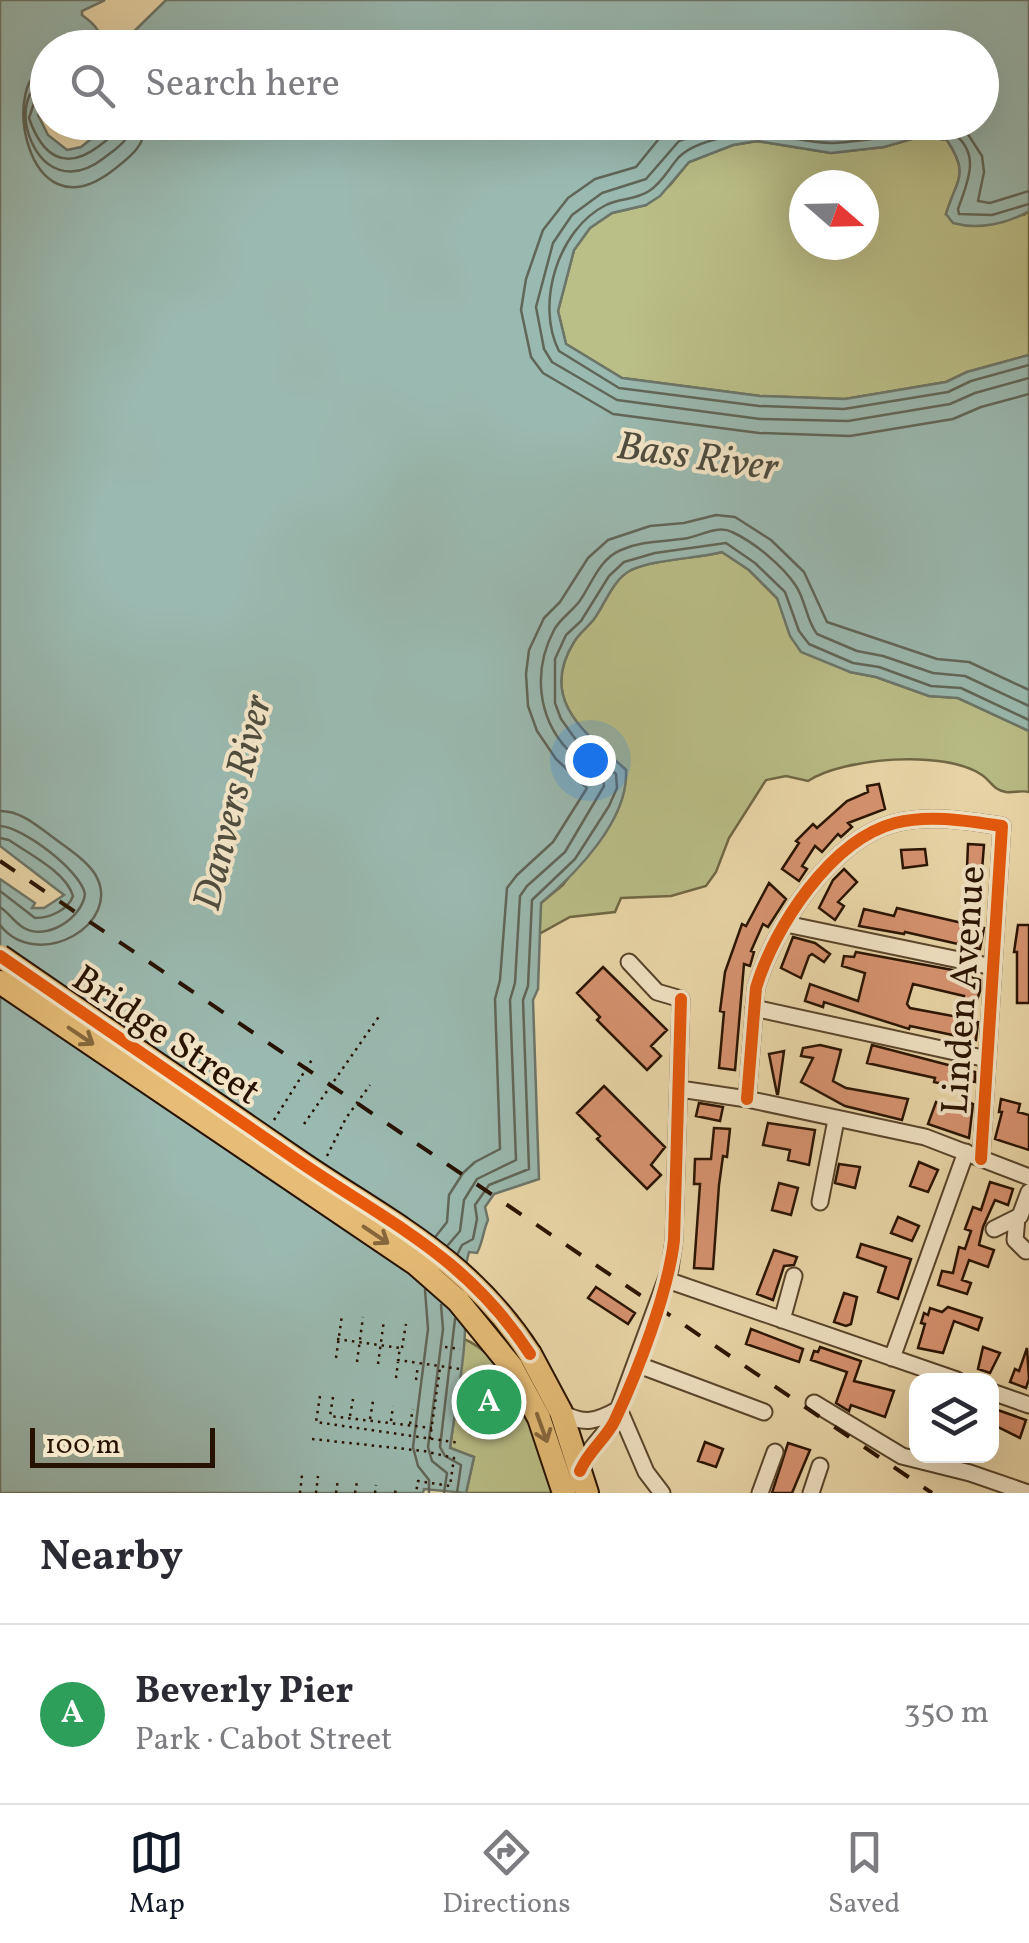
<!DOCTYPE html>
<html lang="en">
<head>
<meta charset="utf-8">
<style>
  body { margin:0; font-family:Vollkorn,serif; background:#f7f7f7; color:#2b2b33 }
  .controls { position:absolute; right:30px; bottom:30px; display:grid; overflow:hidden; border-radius:20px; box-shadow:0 10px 40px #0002 }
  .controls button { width:90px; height:90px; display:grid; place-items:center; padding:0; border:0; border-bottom:2px solid #e1e1e2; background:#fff; color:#2b2b33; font:50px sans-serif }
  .compass { position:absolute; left:789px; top:170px; width:90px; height:90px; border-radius:50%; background:#fff; box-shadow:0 10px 40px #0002; rotate:110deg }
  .scale { position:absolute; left:30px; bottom:25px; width:185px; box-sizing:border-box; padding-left:10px; border:5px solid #271200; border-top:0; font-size:28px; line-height:35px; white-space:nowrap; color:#271200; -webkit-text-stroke:8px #f3e6c8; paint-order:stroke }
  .you { position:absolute; left:590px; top:760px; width:35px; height:35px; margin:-25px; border:8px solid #fff; border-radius:50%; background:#1a73e8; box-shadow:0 0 0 15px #1a73e833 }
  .badge { display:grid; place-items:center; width:65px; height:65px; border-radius:50%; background:#111827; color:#fff; font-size:32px; font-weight:700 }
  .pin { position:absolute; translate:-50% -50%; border:5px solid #fff; box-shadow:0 2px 10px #0006 }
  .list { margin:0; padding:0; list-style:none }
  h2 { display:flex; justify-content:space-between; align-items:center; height:130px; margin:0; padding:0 40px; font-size:42px }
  h2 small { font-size:32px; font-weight:400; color:#7c7c81 }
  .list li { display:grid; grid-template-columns:65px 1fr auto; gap:30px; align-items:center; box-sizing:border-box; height:180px; padding:0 40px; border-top:2px solid #e1e1e2 }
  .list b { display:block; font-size:38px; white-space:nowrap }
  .list p { margin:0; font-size:32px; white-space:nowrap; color:#7c7c81 }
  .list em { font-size:32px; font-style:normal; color:#7c7c81 }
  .icon { flex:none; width:55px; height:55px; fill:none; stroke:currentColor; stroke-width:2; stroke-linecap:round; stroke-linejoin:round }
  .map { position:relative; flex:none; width:1029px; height:1493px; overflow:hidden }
  .search { position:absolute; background:#fff; box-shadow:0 10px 40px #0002; left:30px; right:30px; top:30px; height:110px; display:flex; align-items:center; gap:25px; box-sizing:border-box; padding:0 35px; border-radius:55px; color:#7c7c81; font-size:38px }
  .sheet { height:310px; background:#fff }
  nav { display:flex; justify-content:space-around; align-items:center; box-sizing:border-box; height:140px; border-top:2px solid #e1e1e2; background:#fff; font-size:28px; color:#7c7c81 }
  nav a { display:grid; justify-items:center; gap:5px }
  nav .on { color:#111827 }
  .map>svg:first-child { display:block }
  .green { fill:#babe87; stroke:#706844; stroke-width:2.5; fill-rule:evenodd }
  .water { fill:#9ab9b0; stroke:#6c766a; stroke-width:2.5 }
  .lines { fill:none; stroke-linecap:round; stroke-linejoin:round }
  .shore { stroke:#606658; stroke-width:2.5 }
  .building { fill:#d99472; stroke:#271200; stroke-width:2.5; fill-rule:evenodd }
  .minor-casing { stroke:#58442b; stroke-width:19 }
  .highway-casing { stroke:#271200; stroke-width:26 }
  .path { stroke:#271200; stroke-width:2.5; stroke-dasharray:2.5 5; stroke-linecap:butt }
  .minor { stroke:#f3e6c8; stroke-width:15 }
  .highway { stroke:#e6bc76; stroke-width:22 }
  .rail { stroke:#271200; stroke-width:4; stroke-dasharray:18 18; stroke-linecap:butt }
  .highway-bridge-casing { stroke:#271200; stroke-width:26; stroke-linecap:butt }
  .highway-bridge { stroke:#e6bc76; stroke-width:22 }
  .cycleway-casing { stroke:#f3e6c8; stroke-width:19 }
  .cycleway { stroke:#e8590c; stroke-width:12 }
  .oneway { stroke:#86673b }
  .labels { text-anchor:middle; stroke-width:8; stroke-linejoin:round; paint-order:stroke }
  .street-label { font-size:38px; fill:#271200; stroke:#f3e6c8 }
  .water-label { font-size:40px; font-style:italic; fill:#4f4c3e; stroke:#f3e6c8 }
</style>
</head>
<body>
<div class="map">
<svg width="1029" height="1493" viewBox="0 0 1029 1493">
  <rect width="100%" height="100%" fill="#ecd9ab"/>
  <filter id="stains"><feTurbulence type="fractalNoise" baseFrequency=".002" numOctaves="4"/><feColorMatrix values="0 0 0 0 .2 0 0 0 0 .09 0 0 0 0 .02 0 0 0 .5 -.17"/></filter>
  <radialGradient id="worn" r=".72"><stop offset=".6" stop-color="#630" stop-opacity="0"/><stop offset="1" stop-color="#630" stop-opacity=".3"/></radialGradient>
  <path class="green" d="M922 136 947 140C970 175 957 178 946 214L1024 215 1029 211V355L967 372 946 382 845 399 760 396 622 378 566 344 558 311 574 250 590 228 612 213 646 205 670 185 689 162 733 145 757 141 831 153 884 147ZM804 185H864V245H804Z
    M722 552 749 570 850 672 876 677 929 696 958 698 1029 731V792C1021 790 1014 793 1006 792 993 790 991 781 982 775 945 749 842 758 808 781L786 776 766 780 729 838 716 872 706 886 671 896 621 898 615 912 570 917 539 934 541 903 563 885 617 812 626 770C588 735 537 701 574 642 579 633 588 627 594 619 605 604 613 579 631 570 655 559 694 559 722 552Z
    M464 1339C516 1361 540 1443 558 1493H466L474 1457 450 1448Z"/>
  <path class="water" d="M0 0H105L82 11V15C93 23 105 33 98 47L48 48 47 103 38 115 48 135 67 150 81 147 112 122H982V48L118 47 166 0H1029V211C1007 224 978 230 953 223L946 214C957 178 970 175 947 140L922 136 884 147 831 153 757 141 733 145 689 162 660 196 646 205 612 213 590 228 574 250 558 311 566 344 622 378 760 396 845 399 946 382 967 372 1029 355V731L958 698 929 696 876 677 850 672 801 652 790 636 777 598 749 570 722 552C694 559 656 559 631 570 613 579 605 604 594 619 588 627 579 633 574 642 537 701 588 735 626 770 629 819 577 873 541 903L538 989 533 1000 539 1179 494 1194 485 1207 488 1220C483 1231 483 1242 477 1253L469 1252C461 1279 467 1302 465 1330 464 1369 455 1409 450 1448L474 1457 466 1493 424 1489 423 1493H0V879L35 903 32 908H44L64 895 0 846Z"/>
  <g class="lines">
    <path class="shore" d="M48 68C0 71 23 239 112 171 130 157 145 147 146 122
      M48 83C0 87 34 212 104 158 118 147 130 141 131 122
      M48 96 35 100 29 118C42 156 65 172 99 146 109 138 117 135 119 122
      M684 122 662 135 636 167 595 179 568 198 543 230 526 279 521 310 531 357 543 373 613 414 759 433 850 436 953 419 981 407 1029 394
      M733 122 679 141 646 179 602 193 572 215 553 243 536 307 544 349 552 362 617 400 760 419 848 421 950 404 975 393 1029 378
      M784 122 831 130 886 122
      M960 122 982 156 984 172 978 201 990 203 1029 191
      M1029 204 992 215 959 214 958 209C967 183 982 154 953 133 931 117 901 134 879 138 865 140 848 142 834 143 800 144 770 128 736 135 718 138 692 144 679 157 669 168 662 183 649 191 636 200 620 198 606 205 558 229 535 304 559 351L619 388 759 406 844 409 948 392 971 381 1029 365
      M0 811C22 811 37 826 54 838 68 849 85 859 95 874 125 924 37 973 0 925
      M0 826C23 827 81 871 85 894 82 918 47 941 24 928 15 923 9 913 0 907
      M0 838 9 840C29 854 66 872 73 896 68 910 50 918 35 918L0 891
      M436 1236 447 1222 449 1195 463 1173 475 1162 500 1149 495 999 500 980 507 888 517 875 553 842 587 788 556 759 537 731 528 706 526 674 529 650 544 618 560 602 588 558 608 540 650 526 684 523 716 515 735 517 771 540 804 572 827 622 937 659 969 662 1029 690
      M448 1245 460 1231 464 1200 477 1179 516 1160 510 1000 515 983 520 896 527 886 565 852 604 786 603 779C592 769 579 761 568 750 537 717 533 670 554 630 560 619 571 612 579 602 592 584 599 559 621 550 644 540 665 542 688 538 702 535 718 525 732 532 754 542 783 566 796 586 806 601 806 620 817 634L857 651 883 656 933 673 965 676 1029 706
      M458 1253 462 1245 473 1239 477 1219 475 1205 489 1185 529 1169 523 1000 528 986 532 900 575 859 609 806 617 788 616 774 576 740 561 719 555 703V659L566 635 581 621 609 576 624 562 655 553 726 543 755 563 785 592 799 631 809 644 853 663 879 667 931 686 961 688 1029 720
      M425 1290 428 1329 413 1447 418 1466 429 1480V1493
      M441 1305 443 1329 428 1447 432 1461 447 1473 444 1493
      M455 1319 440 1447 445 1456 461 1465 457 1493"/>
  </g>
  <path class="building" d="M879 784 885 809 848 823 852 827 841 837 838 834 822 852 815 846 802 866 807 869 799 881 782 869 799 843 796 841 813 824 817 828 847 801 868 792 867 786Z
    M968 844 984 845 980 895 966 893Z
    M925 849 927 865 903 868 901 850Z
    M844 869 857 882 838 902 844 906 835 920 819 908 833 880Z
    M769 883 786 899 768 927 763 924 751 951 754 952 750 966 744 964 735 1070 719 1068 724 1012 720 1011 725 972 742 924 746 926Z
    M897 908 984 928 980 949 905 932 904 934 859 926 864 909 894 916Z
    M1018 925H1029V1003H1017V952H1014Z
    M793 937 815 943 830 954 824 962 812 954 809 956 801 978 781 968Z
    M856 952 958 971 980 980V991L970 1021 978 1022 976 1040 910 1026 909 1029 824 1002 823 1007 805 1001 810 984 858 1001 865 973 842 966 844 956 854 957ZM913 984 964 996 958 1017 910 1008 907 1004Z
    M603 967 667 1030 651 1046 661 1056 647 1070 597 1020 600 1017 577 993Z
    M820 1045 841 1050 833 1081 846 1088 908 1099 902 1120 845 1106 801 1082 813 1058 801 1056 803 1048Z
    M872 1045 975 1072V1082L964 1081 963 1088 948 1085 934 1082 935 1078 867 1063Z
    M784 1051 778 1094H777L769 1054Z
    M604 1086 665 1147 651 1165 661 1175 647 1189 597 1139 600 1136 577 1113Z
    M1001 1099 1020 1104 1018 1112 1029 1115V1150L995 1139 1002 1112H999Z
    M964 1100 973 1104 969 1138 928 1124 936 1102 961 1109Z
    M699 1103 723 1107 720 1121 696 1116Z
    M768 1123 815 1130 809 1165 788 1160 790 1150 763 1145Z
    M714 1128 730 1129 727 1157 723 1156 719 1185 713 1269 694 1268 700 1184H694L695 1159H711Z
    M919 1162 938 1170 928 1192 910 1186Z
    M839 1164 860 1167 855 1188 835 1183Z
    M990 1182 1013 1189 1008 1205 995 1200 983 1227 979 1245 994 1250 988 1267 969 1260 962 1280 971 1283 967 1294 938 1285 942 1271 953 1273 959 1247 965 1249 971 1231 965 1229 973 1207 981 1210Z
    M779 1183 798 1188 791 1215 772 1210Z
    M898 1217 919 1226 912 1241 891 1233Z
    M861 1244 911 1259 898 1299 878 1292 886 1267 857 1257Z
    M774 1250 797 1257 794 1265 784 1266 773 1300 757 1294Z
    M596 1287 635 1313 628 1324 588 1298Z
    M844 1293 857 1297 851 1324 846 1326 834 1322Z
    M948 1307 982 1318 978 1330 954 1321 943 1353 918 1348 925 1324 921 1323 924 1313 928 1315 930 1308 942 1312Z
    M751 1329 803 1349 799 1362 746 1344Z
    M820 1347 861 1361 854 1381 894 1391 885 1417 851 1405 849 1411 836 1403 847 1372 811 1360 814 1351 818 1352Z
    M983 1347 1000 1353 990 1373 978 1369Z
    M1027 1348 1029 1379 1026 1388 1010 1382 1015 1369 1019 1371Z
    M465 1406 491 1410 489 1429 462 1426Z
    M992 1408 1026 1420 1020 1438 992 1424Z
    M705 1442 723 1449 716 1467 698 1461Z
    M788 1443 810 1450 792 1493H772Z"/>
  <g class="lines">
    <defs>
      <path id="minor" d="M786 924 993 967
        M754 1008 987 1059
        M680 1089 747 1099 925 1137 1029 1177
        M747 1099 756 988C774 927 831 840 895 823 930 814 968 821 1002 826L981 1159
        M820 1202 836 1120
        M1017 1218 1015 1240 1026 1251
        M994 1229 1020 1216 1029 1192
        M667 1280 957 1380
        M782 1320 794 1276
        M892 1358 966 1152
        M636 1364 764 1412
        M992 1392 1029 1405
        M814 1403 902 1456 970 1473 1028 1493
        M619 1409 646 1472 662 1493
        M561 1412C584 1426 597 1421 619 1409
        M580 1471 592 1448 614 1421 670 1269 674 1240 681 999 657 992 629 962
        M760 1493 775 1452
        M811 1493 820 1466"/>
      <path id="highway" d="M530 1354 561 1412 587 1493
        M511 1366 539 1418 564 1493"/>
    </defs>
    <use href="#minor" class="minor-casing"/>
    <use href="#highway" class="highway-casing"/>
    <path class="path" d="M274 1120 313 1058
      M304 1124 380 1015
      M327 1156 346 1118 370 1085
      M337 1339 400 1348 398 1360 460 1369
      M445 1347 460 1349
      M402 1348 406 1324
      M336 1358 342 1315
      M357 1362 363 1317
      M378 1364 384 1320
      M396 1378 398 1362
      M416 1380 418 1365
      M320 1396 316 1422 460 1443
      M333 1397 330 1416 432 1428
      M350 1416 353 1399
      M370 1419 373 1401
      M391 1421 393 1406
      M410 1424 413 1409
      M312 1439 424 1451 454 1458 450 1486 418 1481 416 1493
      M430 1439 440 1368
      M300 1493 302 1475
      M316 1493 318 1476
      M336 1493 338 1479
      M355 1493 357 1482
      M375 1493 376 1485
      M395 1493 396 1489"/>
    <use href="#minor" class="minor"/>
    <use href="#highway" class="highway"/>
    <path class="rail" d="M0 861 932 1493"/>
    <defs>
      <path id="highway-bridge" d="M0 956C99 1024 198 1092 297 1160 389 1223 467 1257 530 1354
        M0 982 416 1264 458 1301 511 1366"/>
    </defs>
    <use href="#highway-bridge" class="highway-bridge-casing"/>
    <use href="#highway-bridge" class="highway-bridge"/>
    <defs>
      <path id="cycleway" d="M0 956C99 1024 198 1092 297 1160 389 1223 467 1257 530 1354
        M747 1099 756 988C774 927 831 840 895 823 930 814 968 821 1002 826L981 1159
        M580 1471C589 1450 606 1439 615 1420 638 1371 668 1293 674 1240L681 999"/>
    </defs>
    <use href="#cycleway" class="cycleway-casing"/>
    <use href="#cycleway" class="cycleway"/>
  </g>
  <defs><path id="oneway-shaft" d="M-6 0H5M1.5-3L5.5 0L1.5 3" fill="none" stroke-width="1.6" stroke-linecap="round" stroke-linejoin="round" transform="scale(2.5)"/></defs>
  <g class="oneway">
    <use href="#oneway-shaft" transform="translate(81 1036) rotate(34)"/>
    <use href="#oneway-shaft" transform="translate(376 1235) rotate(34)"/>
    <use href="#oneway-shaft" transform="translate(542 1428) rotate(70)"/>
  </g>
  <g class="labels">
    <g class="street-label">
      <text transform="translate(962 990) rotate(-86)" y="13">Linden Avenue</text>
      <text transform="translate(167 1034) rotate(34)" y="13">Bridge Street</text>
    </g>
    <g class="water-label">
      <text transform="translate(698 455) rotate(8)" y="14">Bass River</text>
      <text transform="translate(231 802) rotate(-76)" y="14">Danvers River</text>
    </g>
  </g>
  <rect width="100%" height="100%" filter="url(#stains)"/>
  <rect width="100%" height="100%" fill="url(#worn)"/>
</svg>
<div class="controls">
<button><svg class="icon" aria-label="layers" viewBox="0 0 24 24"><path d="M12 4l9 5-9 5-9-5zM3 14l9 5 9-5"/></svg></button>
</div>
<svg class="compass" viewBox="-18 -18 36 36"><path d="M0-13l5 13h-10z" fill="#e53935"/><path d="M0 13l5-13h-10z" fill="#7c7c81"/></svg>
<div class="scale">100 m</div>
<div class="you"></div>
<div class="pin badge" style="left:489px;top:1402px;background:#2e9e5b">A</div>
<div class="search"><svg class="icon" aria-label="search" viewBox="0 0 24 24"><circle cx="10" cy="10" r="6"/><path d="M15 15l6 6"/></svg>Search here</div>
</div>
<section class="sheet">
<h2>Nearby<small></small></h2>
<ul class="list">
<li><span class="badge" style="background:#2e9e5b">A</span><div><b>Beverly Pier</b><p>Park · Cabot Street</p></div><em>350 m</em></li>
</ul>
</section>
<nav>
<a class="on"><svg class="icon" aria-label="map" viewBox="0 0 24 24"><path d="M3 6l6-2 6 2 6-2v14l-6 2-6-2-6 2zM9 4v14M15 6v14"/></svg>Map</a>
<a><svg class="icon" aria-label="directions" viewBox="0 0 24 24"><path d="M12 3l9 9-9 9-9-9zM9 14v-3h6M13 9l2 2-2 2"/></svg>Directions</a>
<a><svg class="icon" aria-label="saved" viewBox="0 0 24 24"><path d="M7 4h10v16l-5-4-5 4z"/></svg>Saved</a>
</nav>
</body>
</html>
